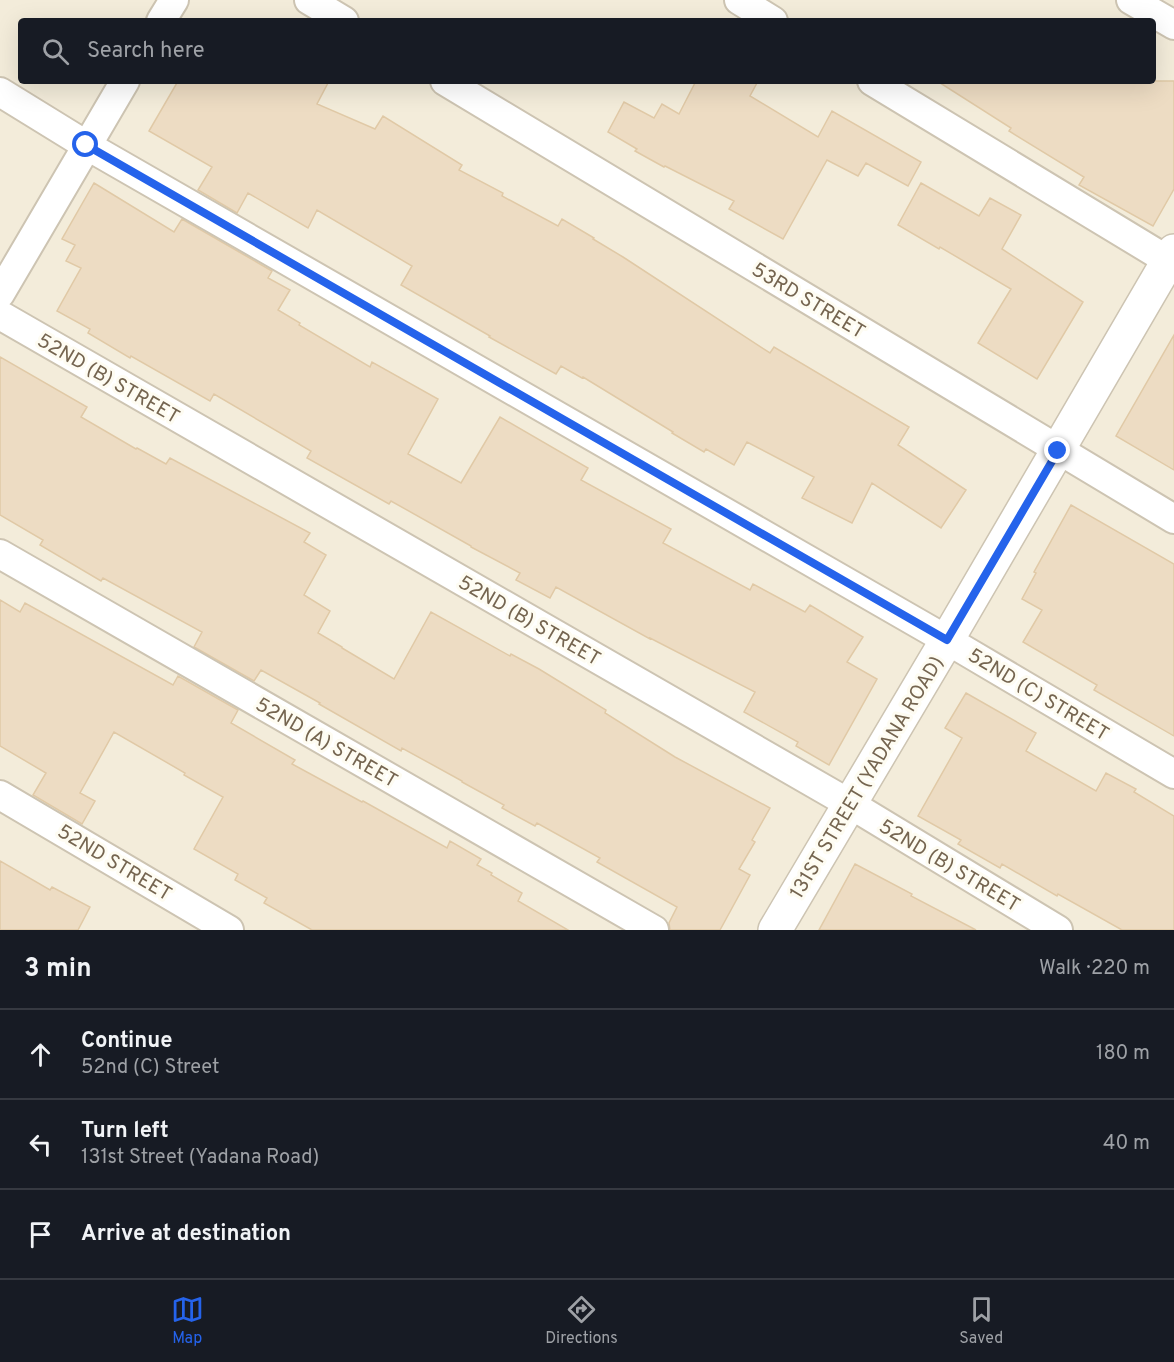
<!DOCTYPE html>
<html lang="en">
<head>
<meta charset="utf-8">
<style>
  body { margin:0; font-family:Overpass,sans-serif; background:#20242c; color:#f1f3f6 }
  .stop { position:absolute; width:18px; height:18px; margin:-14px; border:4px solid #2563eb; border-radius:50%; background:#fff }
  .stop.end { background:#2563eb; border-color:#fff; box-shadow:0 2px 6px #0008 }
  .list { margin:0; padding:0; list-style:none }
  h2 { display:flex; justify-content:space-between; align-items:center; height:78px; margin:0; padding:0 24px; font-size:26px }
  h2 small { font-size:20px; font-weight:400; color:#9ea1a6 }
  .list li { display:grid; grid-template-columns:39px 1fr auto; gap:18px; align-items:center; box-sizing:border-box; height:90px; padding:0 24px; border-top:2px solid #363941 }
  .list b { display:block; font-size:22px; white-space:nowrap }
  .list p { margin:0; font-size:20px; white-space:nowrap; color:#9ea1a6 }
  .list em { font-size:20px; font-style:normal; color:#9ea1a6 }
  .icon { flex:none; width:33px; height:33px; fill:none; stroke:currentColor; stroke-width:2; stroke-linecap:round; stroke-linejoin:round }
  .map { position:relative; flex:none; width:1174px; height:930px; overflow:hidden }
  .search { position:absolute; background:#171b24; box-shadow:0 6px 24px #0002; left:18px; right:18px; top:18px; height:66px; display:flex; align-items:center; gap:15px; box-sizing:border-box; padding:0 21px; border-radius:6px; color:#9ea1a6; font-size:22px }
  .sheet { height:348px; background:#171b24 }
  nav { display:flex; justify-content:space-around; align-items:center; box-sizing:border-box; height:84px; border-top:2px solid #363941; background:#171b24; font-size:16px; color:#9ea1a6 }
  nav a { display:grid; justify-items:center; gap:3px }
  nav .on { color:#2563eb }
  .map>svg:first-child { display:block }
  .residential { fill:#f3ecda; fill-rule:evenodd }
  .building { fill:#eddcc3; stroke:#e0c9a6; stroke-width:1.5 }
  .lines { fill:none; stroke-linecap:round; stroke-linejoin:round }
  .minor-casing { stroke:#cdc4b2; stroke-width:32 }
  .tertiary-casing { stroke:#cdc4b2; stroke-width:36 }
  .minor { stroke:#fff; stroke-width:28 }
  .tertiary { stroke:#fff; stroke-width:33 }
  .route { stroke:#2563eb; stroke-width:8 }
  .labels { text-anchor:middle; stroke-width:6; stroke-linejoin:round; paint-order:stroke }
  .street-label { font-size:20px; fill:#756550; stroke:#fefcf2 }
</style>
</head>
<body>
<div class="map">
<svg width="1174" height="930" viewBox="0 0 1174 930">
  <rect width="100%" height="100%" fill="#fbf9eb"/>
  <path class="residential" d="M0 0H1174V930H0ZM21 21H1153V81H21Z"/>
  <path class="building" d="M178 81H329L317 104 375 129 383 116 462 165 459 170 503 193 502 196 558 226 562 219 594 238 593 239 623 257 770 353 774 347 909 427 898 445 966 490 941 528 872 483 852 523 802 498 814 477 747 442 734 465 706 449 704 452 672 433 673 432 583 377 582 378 561 366 556 374 489 337 490 336 401 285 412 266 317 210 308 228 248 193 237 213 198 190 212 167 149 131Z
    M696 81H758L750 96 818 137 832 111 921 162 908 186 866 163 858 176 827 160 783 239 729 209 734 201 665 166 664 167 635 151 637 149 608 132 624 102 654 118 662 104 679 114Z
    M937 81H1174V189L1153 226 1079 185 1084 177 1009 131 1011 128Z
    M94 183 174 232 182 219 272 271 268 278 290 290 278 310 300 323 299 325 370 367 372 362 438 399 408 454 461 483 500 417 588 468 581 480 671 529 663 543 750 590 753 584 805 612 810 605 863 637 847 662 877 679 829 765 796 746 798 742 744 712 755 692 650 638V639L556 587 550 598 516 580 520 573 471 547V546L391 501 389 504 307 458 311 451 214 394 210 401 131 356 130 358 88 333 90 329 57 311 81 268 66 261 75 245 62 239Z
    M921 183 979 216 990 198 1021 215 1002 249 1083 302 1037 379 978 343 1011 289 940 247 939 249 898 225Z
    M1174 335V470L1116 436Z
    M0 357 87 407 81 417 136 449 137 448 166 464 170 458 310 533 304 542 326 555 304 595 330 611 318 633 342 647V648L394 679 431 612 510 656 511 654 539 669 606 710 605 713 675 757 770 808 752 840 755 842 739 869 750 875 720 930H670L669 923 677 907 597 862 600 858 537 823 535 826 502 808 504 805 462 782V781L402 748 401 751 319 704 320 703 261 670 254 681 194 647 202 632 103 578 101 581 40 545 43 540 0 515Z
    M1071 505 1174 564V736L1094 690 1097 685 1023 642 1042 610 1022 599 1036 573 1034 572Z
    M0 600 20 612 25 603 173 685 178 676 238 710 231 723 295 760 292 764 362 802 363 801 447 848 450 841 481 859 477 865 492 873 491 875 522 893 518 901 568 930H312L264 903 267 898 235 880 238 874 194 849 223 797 184 775 185 773 114 732 80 793 95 801 82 824 33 795 46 773 0 746Z
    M966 693 1036 733 1026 751 1096 791 1106 773 1136 789 1134 792 1174 816V930H1122L1058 894 1057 896 1002 864 1000 868 958 844 961 840 918 816 962 738 945 728Z
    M0 861 50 890 52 887 90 907 78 930H0Z
    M855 864 912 894 911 896 976 930H819Z"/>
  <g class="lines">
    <defs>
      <path id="minor" d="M309 0 344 21
        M739 0 773 21
        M1131 0 1174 25
        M161 21 174 0
        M445 81 1174 519
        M872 81 1174 264
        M0 92 86 145 947 640 1174 774
        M0 294 125 81
        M0 315 850 804 1058 930
        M0 554 654 930
        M0 795 229 930"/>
      <path id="tertiary" d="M775 930 947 640 1174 251"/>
    </defs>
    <use href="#minor" class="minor-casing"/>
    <use href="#tertiary" class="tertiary-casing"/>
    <use href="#minor" class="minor"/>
    <use href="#tertiary" class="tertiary"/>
  </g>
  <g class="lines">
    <path class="route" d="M86 145 947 640 1058 451"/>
  </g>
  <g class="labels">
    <g class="street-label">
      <text transform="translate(809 300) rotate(31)" y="7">53RD STREET</text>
      <text transform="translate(109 378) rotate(30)" y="7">52ND (B) STREET</text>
      <text transform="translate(530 620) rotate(30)" y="7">52ND (B) STREET</text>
      <text transform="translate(1039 694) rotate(31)" y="7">52ND (C) STREET</text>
      <text transform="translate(327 742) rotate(30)" y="7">52ND (A) STREET</text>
      <text transform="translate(866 777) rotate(-59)" y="7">131ST STREET (YADANA ROAD)</text>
      <text transform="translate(115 862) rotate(31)" y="7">52ND STREET</text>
      <text transform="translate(950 865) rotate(31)" y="7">52ND (B) STREET</text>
    </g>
  </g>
</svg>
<div class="stop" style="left:86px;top:145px"></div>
<div class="stop end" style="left:1058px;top:451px"></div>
<div class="search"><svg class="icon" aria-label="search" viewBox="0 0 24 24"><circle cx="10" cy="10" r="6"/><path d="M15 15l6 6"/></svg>Search here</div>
</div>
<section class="sheet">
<h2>3 min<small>Walk · 220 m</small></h2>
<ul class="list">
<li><svg class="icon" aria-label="ahead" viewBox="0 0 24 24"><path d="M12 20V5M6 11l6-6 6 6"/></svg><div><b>Continue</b><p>52nd (C) Street</p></div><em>180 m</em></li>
<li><svg class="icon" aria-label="left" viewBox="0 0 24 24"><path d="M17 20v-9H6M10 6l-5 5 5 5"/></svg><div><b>Turn left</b><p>131st Street (Yadana Road)</p></div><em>40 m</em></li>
<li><svg class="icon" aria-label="arrive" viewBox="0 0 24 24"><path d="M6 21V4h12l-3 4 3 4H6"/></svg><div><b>Arrive at destination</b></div></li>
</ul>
</section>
<nav>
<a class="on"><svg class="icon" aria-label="map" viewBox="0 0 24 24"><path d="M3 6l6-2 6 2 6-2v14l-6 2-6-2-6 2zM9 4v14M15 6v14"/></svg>Map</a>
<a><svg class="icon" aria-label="directions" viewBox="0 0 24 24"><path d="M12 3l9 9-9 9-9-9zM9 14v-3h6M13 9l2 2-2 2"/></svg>Directions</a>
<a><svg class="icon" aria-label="saved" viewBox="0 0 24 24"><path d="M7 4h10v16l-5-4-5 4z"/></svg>Saved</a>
</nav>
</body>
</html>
